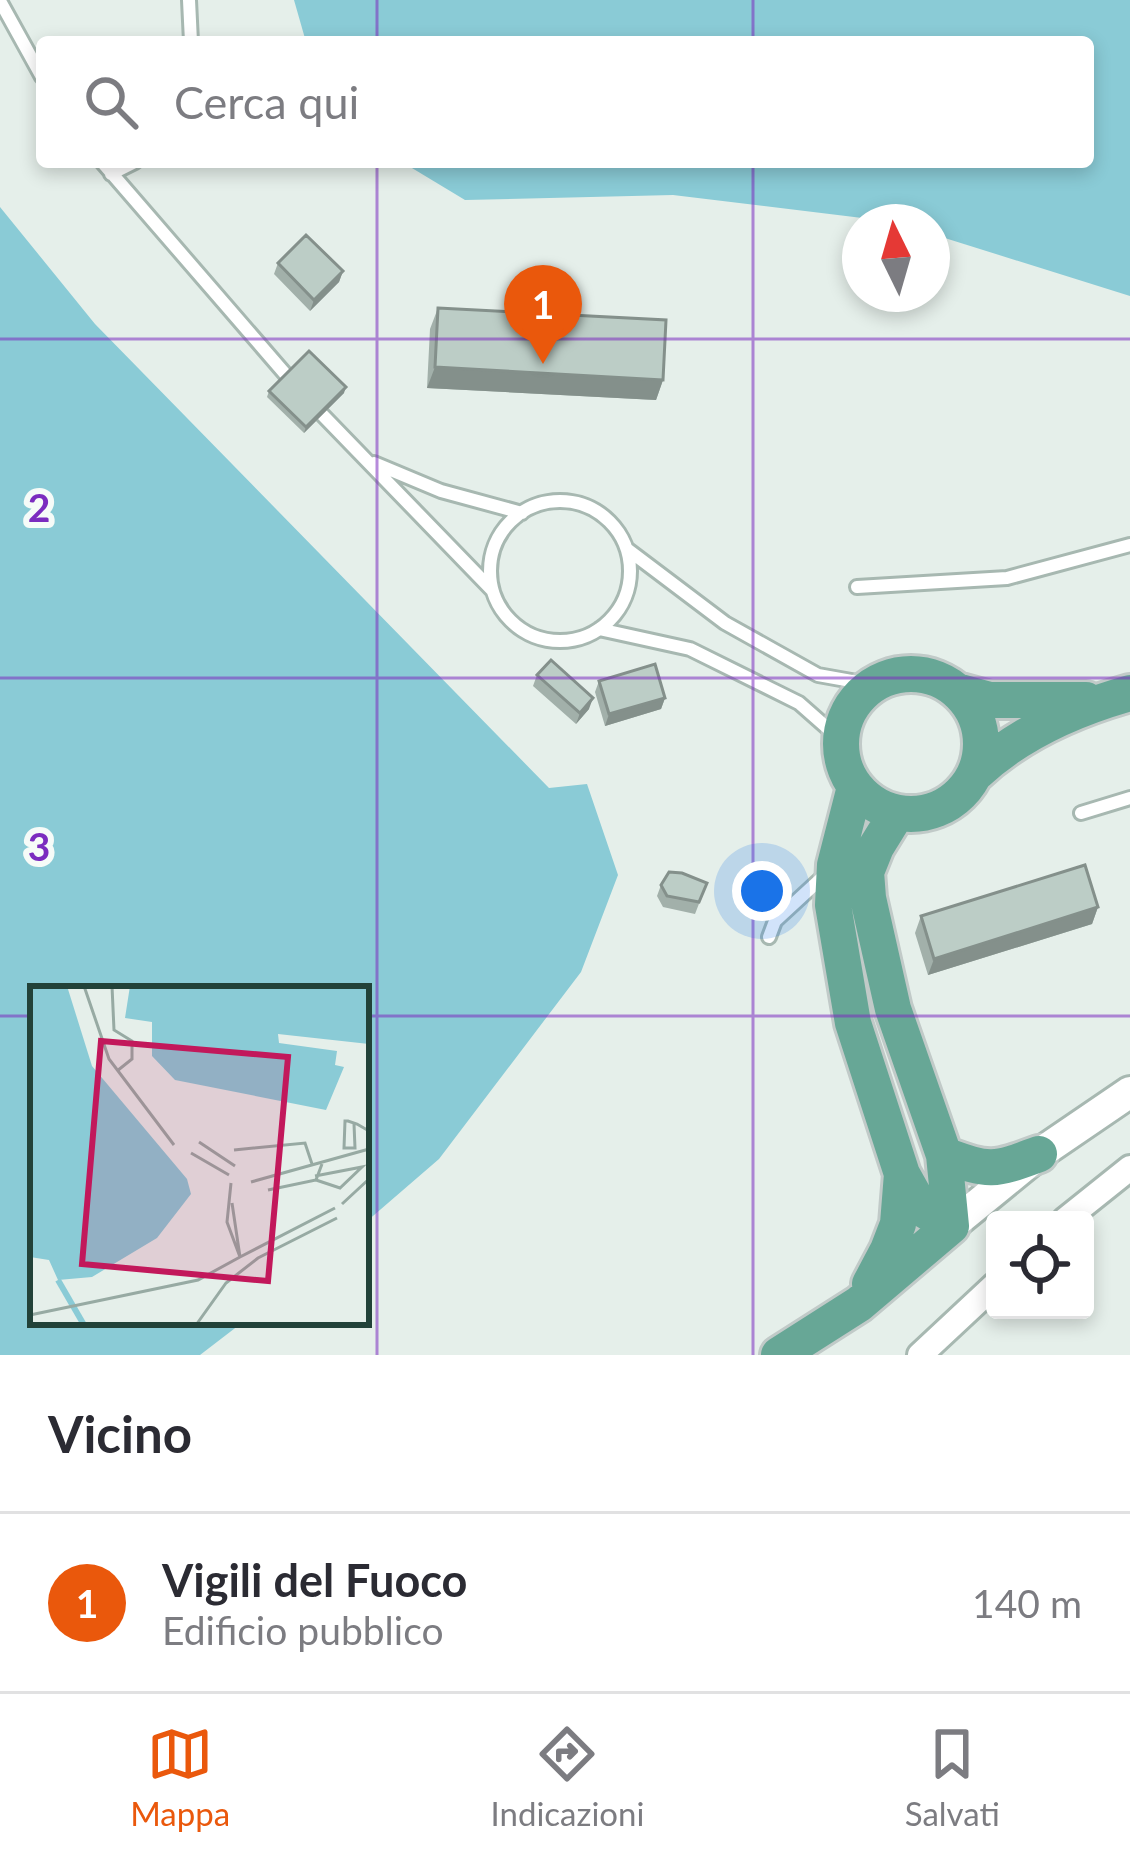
<!DOCTYPE html>
<html lang="it">
<head>
<meta charset="utf-8">
<style>
  body { margin:0; font-family:Lato,sans-serif; background:#f7f7f7; color:#2b2b33 }
  .controls { position:absolute; right:36px; bottom:36px; display:grid; overflow:hidden; border-radius:12px; box-shadow:0 6px 18px #0003 }
  .controls button { width:108px; height:108px; display:grid; place-items:center; padding:0; border:0; border-bottom:3px solid #e1e1e2; background:#fff; color:#2b2b33; font:60px sans-serif }
  .compass { position:absolute; left:842px; top:204px; width:108px; height:108px; border-radius:50%; background:#fff; box-shadow:0 6px 18px #0003; rotate:355deg }
  .you { position:absolute; left:762px; top:891px; width:42px; height:42px; margin:-30px; border:9px solid #fff; border-radius:50%; background:#1a73e8; box-shadow:0 0 0 18px #1a73e833 }
  .badge { display:grid; place-items:center; width:78px; height:78px; border-radius:50%; background:#ea580c; color:#fff; font-size:39px; font-weight:700 }
  .pin { position:absolute; translate:-50% -99px; filter:drop-shadow(0 3px 6px #0008) }
  .pin::after { content:''; position:absolute; top:63px; width:42px; height:36px; background:inherit; clip-path:polygon(0 0,100% 0,50% 100%) }
  .list { margin:0; padding:0; list-style:none }
  h2 { display:flex; justify-content:space-between; align-items:center; height:156px; margin:0; padding:0 48px; font-size:51px }
  h2 small { font-size:39px; font-weight:400; color:#7c7c81 }
  .list li { display:grid; grid-template-columns:78px 1fr auto; gap:36px; align-items:center; box-sizing:border-box; height:180px; padding:0 48px; border-top:3px solid #e1e1e2 }
  .list b { display:block; font-size:45px; white-space:nowrap }
  .list p { margin:0; font-size:39px; white-space:nowrap; color:#7c7c81 }
  .list em { font-size:39px; font-style:normal; color:#7c7c81 }
  .icon { flex:none; width:66px; height:66px; fill:none; stroke:currentColor; stroke-width:2; stroke-linecap:round; stroke-linejoin:round }
  .map { position:relative; flex:none; width:1130px; height:1355px; overflow:hidden }
  .search { position:absolute; background:#fff; box-shadow:0 6px 18px #0003; left:36px; right:36px; top:36px; height:132px; display:flex; align-items:center; gap:30px; box-sizing:border-box; padding:0 42px; border-radius:12px; color:#7c7c81; font-size:45px }
  .sheet { height:336px; background:#fff }
  nav { display:flex; justify-content:space-around; align-items:center; box-sizing:border-box; height:168px; border-top:3px solid #e1e1e2; background:#fff; font-size:33px; color:#7c7c81 }
  nav a { display:grid; justify-items:center; gap:6px }
  nav .on { color:#ea580c }
  .map>svg:first-child { display:block }
  .water { fill:#8acbd6 }
  .lines { fill:none; stroke-linecap:round; stroke-linejoin:round }
  .service-casing { stroke:#a7b8b1; stroke-width:18 }
  .minor-casing { stroke:#a7b8b1; stroke-width:30 }
  .tertiary-casing { stroke:#a7b8b1; stroke-width:36 }
  .primary-casing { stroke:#c1cac8; stroke-width:42 }
  .service { stroke:#fff; stroke-width:12 }
  .minor { stroke:#fff; stroke-width:24 }
  .tertiary { stroke:#fff; stroke-width:30 }
  .primary { stroke:#67a796; stroke-width:36 }
  .wall { fill:#a2b0aa }
  .shaded-wall { fill:#84908b }
  .building { fill:#bccdc6; stroke:#84908b; stroke-width:3 }
  .grid { fill:none; stroke:#7b2cbf; stroke-width:3; stroke-opacity:0.55 }
  .inset-river { fill:none; stroke:#8acbd6; stroke-width:6 }
  .inset-road { fill:none; stroke:#97aaa3; stroke-width:3 }
  .view { fill:#c2185b; fill-opacity:0.15; stroke:#c2185b; stroke-width:6 }
  .inset-edge { fill:none; stroke:#224239; stroke-width:6 }
  .grid-label { font-size:39px; text-anchor:middle; font-weight:bold; fill:#7b2cbf; stroke:#f6fbf8; stroke-width:12; stroke-linejoin:round; paint-order:stroke }
</style>
</head>
<body>
<div class="map">
<svg width="1130" height="1355" viewBox="0 0 1130 1355">
  <rect width="100%" height="100%" fill="#e5efea"/>
  <path class="water" d="M294 0H1130V296L932 234V222H895L673 195 465 200 402 162H1088V42H306Z
    M0 207 95 324 549 788 587 784 618 875 581 972 439 1159 366 1222V989H33V1322H243L200 1355H0Z"/>
  <g class="lines">
    <defs>
      <path id="service" d="M189 0 191 42
        M0 1 42 77
        M102 162 293 383
        M111 174 135 162
        M311 403 492 590
        M374 463 441 491 522 513
        M490 571a70 70 0 1 1 140 0a70 70 0 1 1-140 0Z
        M627 549 725 623 818 675 874 685
        M857 587 1007 578 1130 545
        M599 629 690 649 799 703 841 740
        M1081 813 1130 798
        M769 937 775 921 826 874"/>
      <path id="minor" d="M1065 1220 1130 1168
        M920 1355 995 1285"/>
      <path id="tertiary" d="M951 1226 1039 1154 1130 1092"/>
      <path id="primary" d="M841 744a70 70 0 1 1 140 0a70 70 0 1 1-140 0Z
        M957 691 990 700H1086
        M976 773C1019 733 1073 709 1130 693
        M855 787 835 865 833 905 853 1023 902 1174 921 1208 951 1226
        M897 813 876 847 866 872 868 898 893 1009 944 1155 951 1226
        M944 1155C990 1172 993 1171 1039 1154
        M870 1284 888 1250 898 1224 902 1174
        M779 1355 859 1304 951 1226"/>
    </defs>
    <use href="#service" class="service-casing"/>
    <use href="#minor" class="minor-casing"/>
    <use href="#tertiary" class="tertiary-casing"/>
    <use href="#primary" class="primary-casing"/>
    <use href="#service" class="service"/>
    <use href="#minor" class="minor"/>
    <use href="#tertiary" class="tertiary"/>
    <use href="#primary" class="primary"/>
  </g>
  <path class="wall" d="M278 263 343 271 339 282 310 311 274 274Z
    M438 308 663 380 656 400 427 388 430 329Z
    M269 391 344 393 304 433 267 397Z
    M537 675 589 709 576 724 533 686Z
    M599 681 665 698 661 709 605 726 595 692Z
    M707 883 695 914 663 907 657 896 661 885Z
    M1098 907 1092 924 928 975 915 933 921 916Z"/>
  <path class="shaded-wall" d="M343 271 339 282 310 311 314 300Z
    M435 367 663 380 656 400 427 388Z
    M346 387 344 393 304 433 306 427Z
    M593 698 589 709 576 724 580 713Z
    M665 698 661 709 605 726 609 714Z
    M1098 907 1092 924 928 975 934 959Z"/>
  <path class="building" d="M306 235 343 271 314 300 278 263Z
    M438 308 666 320 663 380 435 367Z
    M309 351 346 387 306 427 269 391Z
    M551 660 593 698 580 713 537 675Z
    M655 664 665 698 609 714 599 681Z
    M1085 865 1098 907 934 959 921 916Z
    M669 872 682 873 707 883 699 902 667 896 661 885Z"/>
  <path class="grid" d="M377 0V42M753 0V42M377 162V1355M753 162V1355M0 339H1130M0 678H1130M0 1016H33M366 1016H1130"/>
  <g transform="translate(30 986)">
    <rect width="339" height="339" fill="#e5efea"/>
    <path d="M0 0H37L62 80 157 193 161 208 127 252 62 291 28 294 19 274 0 271ZM100 0H339V58L248 48 249 57 307 65 305 79 314 81 296 124 145 94 122 70V36L95 32Z" fill="#8acbd6"/>
    <path class="inset-river" d="M28 294 54 339"/>
    <path class="inset-road" d="M54 0 79 73 144 159M82 0 84 44 102 55V73L87 85M324 138 325 162H314L315 135H318L327 138 339 145M169 156 205 180M204 164 275 157 282 178M161 167 199 189M285 190 332 181 310 202 286 194M221 196 339 163M201 197 197 236 210 271M238 204 286 194 292 178M202 217 210 271M312 218 339 193M210 271 305 222M0 329 168 294 210 271M166 339 196 297 228 272 307 232"/>
    <path class="view" d="M71 55 258 71 238 295 52 278Z"/>
    <rect width="339" height="339" class="inset-edge"/>
  </g>
  <g class="grid-label">
    <text x="39" y="522">2</text>
    <text x="39" y="861">3</text>
  </g>
</svg>
<div class="controls">
<button><svg class="icon" aria-label="locate" viewBox="0 0 24 24"><circle cx="12" cy="12" r="6"/><path d="M12 2v4M12 18v4M2 12h4M18 12h4"/></svg></button>
</div>
<svg class="compass" viewBox="-18 -18 36 36"><path d="M0-13l5 13h-10z" fill="#e53935"/><path d="M0 13l5-13h-10z" fill="#7c7c81"/></svg>
<div class="you"></div>
<div class="pin badge" style="left:543px;top:364px">1</div>
<div class="search"><svg class="icon" aria-label="search" viewBox="0 0 24 24"><circle cx="10" cy="10" r="6"/><path d="M15 15l6 6"/></svg>Cerca qui</div>
</div>
<section class="sheet">
<h2>Vicino<small></small></h2>
<ul class="list">
<li><span class="badge">1</span><div><b>Vigili del Fuoco</b><p>Edificio pubblico</p></div><em>140 m</em></li>
</ul>
</section>
<nav>
<a class="on"><svg class="icon" aria-label="map" viewBox="0 0 24 24"><path d="M3 6l6-2 6 2 6-2v14l-6 2-6-2-6 2zM9 4v14M15 6v14"/></svg>Mappa</a>
<a><svg class="icon" aria-label="directions" viewBox="0 0 24 24"><path d="M12 3l9 9-9 9-9-9zM9 14v-3h6M13 9l2 2-2 2"/></svg>Indicazioni</a>
<a><svg class="icon" aria-label="saved" viewBox="0 0 24 24"><path d="M7 4h10v16l-5-4-5 4z"/></svg>Salvati</a>
</nav>
</body>
</html>
